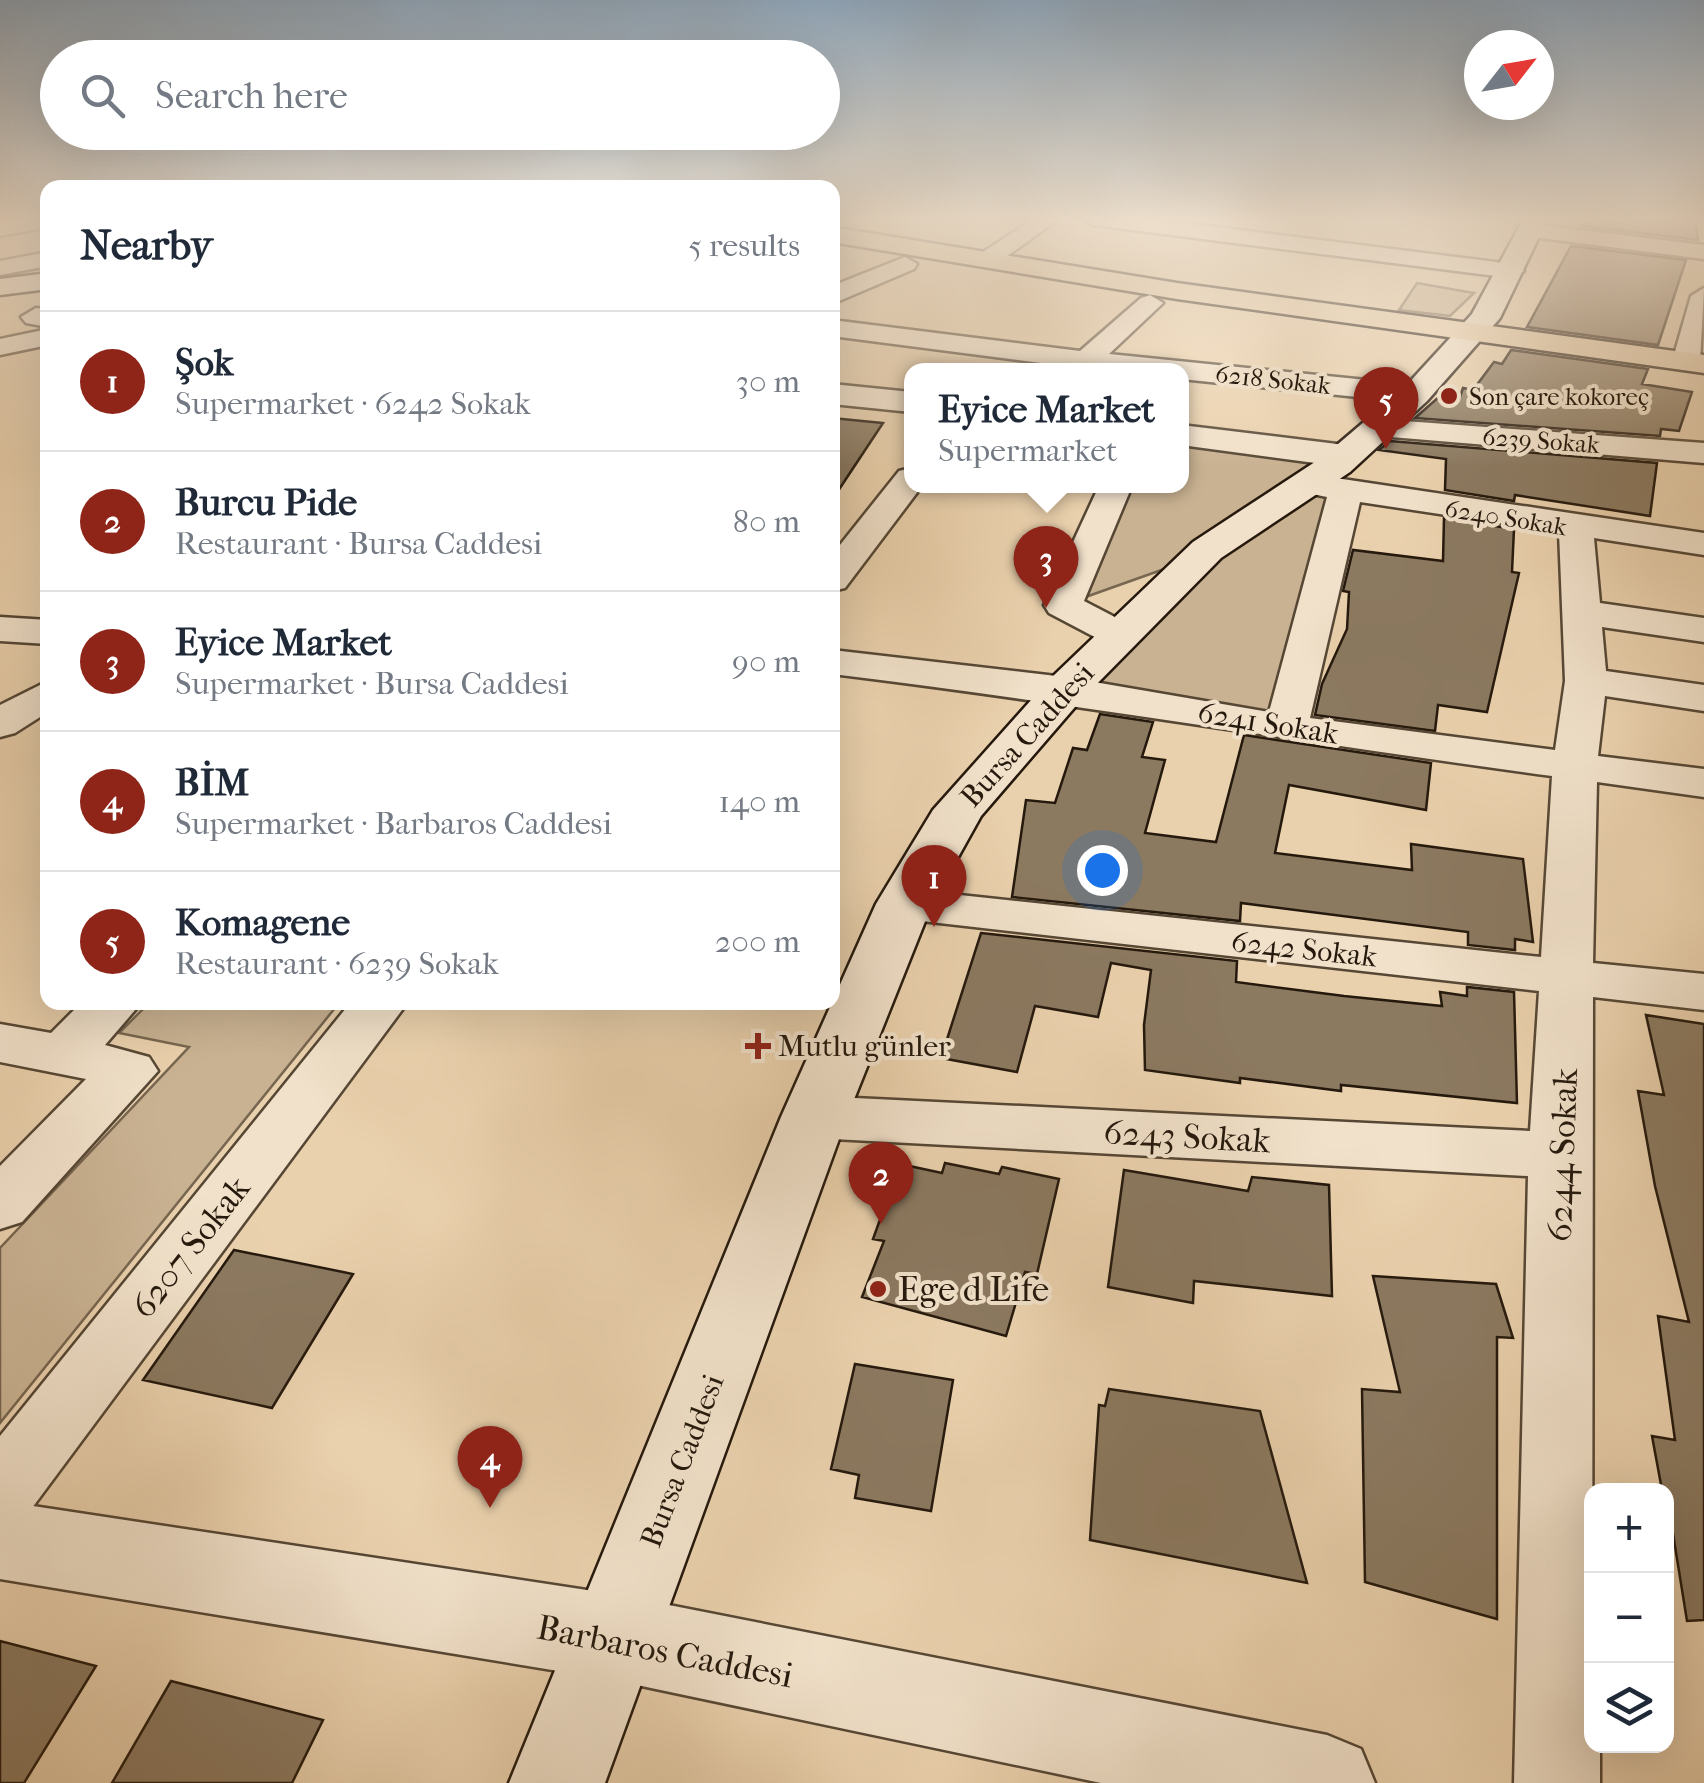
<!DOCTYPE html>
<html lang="en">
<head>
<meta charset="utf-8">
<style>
  body { margin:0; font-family:"IM FELL French Canon",serif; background:#f6f6f7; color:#1f2937 }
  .controls { position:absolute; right:30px; bottom:30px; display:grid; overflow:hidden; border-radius:20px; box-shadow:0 10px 40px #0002 }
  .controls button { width:90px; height:90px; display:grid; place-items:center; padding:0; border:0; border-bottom:2px solid #e0e1e3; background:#fff; color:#1f2937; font:50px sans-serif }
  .compass { position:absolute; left:1464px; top:30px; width:90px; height:90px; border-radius:50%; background:#fff; box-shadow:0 10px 40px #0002; rotate:59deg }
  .you { position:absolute; left:1102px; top:870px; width:35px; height:35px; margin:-25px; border:8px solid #fff; border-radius:50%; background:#1a73e8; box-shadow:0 0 0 15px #1a73e833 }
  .badge { display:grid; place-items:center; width:65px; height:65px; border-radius:50%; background:#8f2418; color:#fff; font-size:32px; font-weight:700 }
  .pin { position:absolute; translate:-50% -82px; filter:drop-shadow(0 2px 5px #0008) }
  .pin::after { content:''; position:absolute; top:52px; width:35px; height:30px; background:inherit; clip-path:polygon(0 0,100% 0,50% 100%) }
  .popup { position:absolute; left:904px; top:363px; width:285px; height:130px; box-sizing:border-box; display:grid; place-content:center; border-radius:20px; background:#fff; filter:drop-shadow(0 2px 8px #0005); font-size:32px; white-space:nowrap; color:#747a83 }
  .popup b { font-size:38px; color:#1f2937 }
  .popup::after { content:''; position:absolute; left:50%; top:100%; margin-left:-20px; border:20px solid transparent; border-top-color:#fff }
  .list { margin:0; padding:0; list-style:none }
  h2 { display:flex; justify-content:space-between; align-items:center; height:130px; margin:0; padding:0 40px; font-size:42px }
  h2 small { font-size:32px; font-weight:400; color:#747a83 }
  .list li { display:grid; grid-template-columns:65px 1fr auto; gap:30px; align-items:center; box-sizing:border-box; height:140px; padding:0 40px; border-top:2px solid #e0e1e3 }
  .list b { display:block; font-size:38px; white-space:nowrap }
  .list p { margin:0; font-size:32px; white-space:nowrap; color:#747a83 }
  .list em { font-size:32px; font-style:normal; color:#747a83 }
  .icon { flex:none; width:55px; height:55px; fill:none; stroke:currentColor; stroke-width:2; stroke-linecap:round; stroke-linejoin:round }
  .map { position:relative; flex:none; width:1704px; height:1783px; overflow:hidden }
  .search { position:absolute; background:#fff; box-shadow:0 10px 40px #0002; left:40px; top:40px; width:800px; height:110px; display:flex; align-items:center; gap:25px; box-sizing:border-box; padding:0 35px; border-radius:55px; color:#747a83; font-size:38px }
  .panel { position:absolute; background:#fff; box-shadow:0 10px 40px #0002; left:40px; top:180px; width:800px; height:830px; border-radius:20px }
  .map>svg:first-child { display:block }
  .green { fill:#c9b292; stroke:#776650; stroke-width:2.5 }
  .building { fill:#8b7960; stroke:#25190d; stroke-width:2.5 }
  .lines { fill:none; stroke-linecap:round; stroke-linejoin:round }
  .minor-casing { stroke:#564735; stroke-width:5 }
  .tertiary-casing { stroke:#564735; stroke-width:5 }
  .secondary-casing { stroke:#25190d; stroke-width:5 }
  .primary-casing { stroke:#25190d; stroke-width:5 }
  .minor { fill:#f1e1ca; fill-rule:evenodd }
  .tertiary { fill:#f1e1ca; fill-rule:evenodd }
  .secondary { fill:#f1e1ca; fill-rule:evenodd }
  .primary { fill:#ead1ad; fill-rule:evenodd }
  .poi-dot { fill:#8f2418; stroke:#f1e1ca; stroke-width:4 }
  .labels { text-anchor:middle; stroke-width:8; stroke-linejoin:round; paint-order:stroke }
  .far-street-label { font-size:25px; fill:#25190d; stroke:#f1e1ca }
  .far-poi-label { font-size:25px; fill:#25190d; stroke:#f1e1ca; text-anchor:start }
  .street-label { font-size:30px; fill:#25190d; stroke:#f1e1ca }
  .poi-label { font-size:30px; fill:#25190d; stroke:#f1e1ca; text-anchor:start }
  .near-street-label { font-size:35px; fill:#25190d; stroke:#f1e1ca }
  .near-poi-label { font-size:35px; fill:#25190d; stroke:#f1e1ca; text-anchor:start }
</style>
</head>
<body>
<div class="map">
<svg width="1704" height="1783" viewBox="0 0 1704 1783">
  <rect width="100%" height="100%" fill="#ead1ad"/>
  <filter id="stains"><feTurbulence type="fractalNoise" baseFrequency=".002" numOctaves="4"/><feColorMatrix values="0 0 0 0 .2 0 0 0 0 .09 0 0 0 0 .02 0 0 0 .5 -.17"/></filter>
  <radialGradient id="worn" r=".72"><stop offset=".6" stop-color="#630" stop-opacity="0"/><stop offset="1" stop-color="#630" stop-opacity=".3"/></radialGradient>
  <path class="green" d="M1417 283 1474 293 1450 316 1399 310Z
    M1181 444 1337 464 1309 483 1346 490 1286 728 1065 690 1198 557 1063 605 1115 486H1181Z
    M150 1002 339 1003 0 1423V1248L189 1047 119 1033Z"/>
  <path class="building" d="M1588 218H1695L1698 240 1582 226Z
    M1571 246 1686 260 1658 345 1527 327Z
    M1511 350 1648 369 1642 384 1692 392 1679 431 1661 429 1660 436 1415 418 1440 396 1460 397 1463 388 1473 390 1494 362 1502 364Z
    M832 418 883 423 832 500Z
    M1390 441 1657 463 1650 516 1515 495 1514 501 1445 490 1446 459 1379 450Z
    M1444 518 1514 529 1512 572 1519 573 1487 712 1438 705 1435 731 1315 715 1322 684 1347 629 1349 592 1343 591 1353 550 1443 561Z
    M1100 714 1153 722 1142 757 1165 760 1145 833 1216 842 1244 735 1431 763 1426 810 1289 785 1275 853 1412 870 1411 844 1523 859 1533 942 1515 939V950L1468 945V932L1241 903 1240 921 1012 897 1026 800 1055 803 1073 748 1087 750Z
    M981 933 1237 961 1236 982 1344 996 1442 1006 1440 992 1467 996V987L1514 992 1517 1103 1341 1085V1091L1240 1078V1083L1145 1070 1144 1025 1151 970 1111 963 1098 1017 1035 1006 1017 1072 941 1058Z
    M1646 1015 1704 1024V1620L1687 1621 1666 1490H1662L1652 1436 1675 1440 1658 1316 1689 1322 1655 1186 1638 1091 1664 1095Z
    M945 1163 999 1174 1002 1167 1059 1179 1037 1274 1025 1272 1006 1336 862 1297 884 1241 873 1239 900 1164 942 1173Z
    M1124 1170 1248 1191 1252 1177 1329 1185 1332 1296 1194 1281 1193 1303 1108 1287Z
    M234 1250 353 1274 272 1408 143 1380Z
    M1373 1276 1496 1284 1513 1338 1497 1337V1619L1365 1582 1362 1389 1400 1392Z
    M855 1364 953 1380 931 1511 855 1498 859 1475 831 1469Z
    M1109 1389 1260 1411 1307 1583 1090 1540 1099 1405 1105 1406Z
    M0 1641 96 1666 24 1783H0Z
    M171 1681 323 1720 292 1783H112Z"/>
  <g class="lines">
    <defs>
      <path id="minor" d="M25 218H48V227L0 236V222Z
        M1035 218H1060L996 264H980L976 259 980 254Z
        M1082 218H1143L1512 264 1524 271 1512 278 1093 225Z
        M1532 224 1704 245V259L1524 236V226Z
        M48 252V266L0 275V261Z
        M905 257 917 264 914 269 832 304V286Z
        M1704 288 1700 362 1686 370 1676 368 1672 362 1691 296Z
        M1150 295 1163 303 1109 354 1416 385 1431 394 1416 403 1181 379V370H1061L1064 366 832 336V320L1080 351 1141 298Z
        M48 329V345L0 355V339Z
        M1378 419 1704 443V463L1367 435 1363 428 1367 421Z
        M911 468V486H922L845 588 832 591V555L899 471Z
        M1309 474 1704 533V555L1594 538 1600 603 1704 618V642L1602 627 1606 671 1704 685V711L1605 696 1598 756 1704 769V797L1597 782 1593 963 1704 974V1010L1593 997 1592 1746H1600V1783H1514L1528 1176 814 1138 793 1132 784 1117 793 1102 814 1096 1530 1131 1539 991 904 919 886 915 879 904 886 893 904 889 1541 957 1552 776C1312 744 1073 703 832 674V650L1065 677 1269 712 1327 497 1297 491 1292 484 1297 477ZM1360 502 1559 532 1565 681 1555 750 1310 718Z
        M1099 486H1132L1084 601 1134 627 1140 635 1134 643H1106L1049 613 1044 605Z
        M0 617 48 620V644L0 641Z
        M48 681V712L15 733 0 737V705Z
        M82 1002H142L105 1045 149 1057 158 1071 22 1222 0 1229V1166L86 1079 0 1062V1024L51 1033Z
        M351 1002H408L26 1516 0 1526V1436Z"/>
      <path id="tertiary" d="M36 308 48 309V327L26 323 21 317Z
        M832 384 911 392V412L832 404Z
        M1181 425 1345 445 1357 449 1363 456 1357 463 1345 467 1181 445Z
        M0 1501 613 1594 1327 1735 1361 1749 1375 1783H1101L613 1680 0 1579Z"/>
      <path id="secondary" d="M1524 218H1548L1500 318 1427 401 1350 472 1221 558 1081 700 981 816 932 904 847 1117 605 1783H509L781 1117 876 904 933 810 1049 680 1193 542 1324 456 1405 387 1472 314Z
        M48 273V289L0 295V279Z"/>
      <path id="primary" d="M832 227 1177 283 1704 355V373L1177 299 832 242Z"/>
    </defs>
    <use href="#minor" class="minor-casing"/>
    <use href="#tertiary" class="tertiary-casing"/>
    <use href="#secondary" class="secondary-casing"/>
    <use href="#primary" class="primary-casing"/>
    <use href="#minor" class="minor"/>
    <use href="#tertiary" class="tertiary"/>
    <use href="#secondary" class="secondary"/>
    <use href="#primary" class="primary"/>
  </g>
  <linearGradient id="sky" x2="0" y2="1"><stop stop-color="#8ea6bb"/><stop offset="0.47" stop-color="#f6eada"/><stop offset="1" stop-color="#f6eada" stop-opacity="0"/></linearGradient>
  <rect width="1704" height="467" fill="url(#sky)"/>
  <g class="poi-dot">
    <circle cx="1449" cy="396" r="10"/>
    <path d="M753 1031h10v10h10v10h-10v10h-10v-10h-10v-10h10z"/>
    <circle cx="878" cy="1289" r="10"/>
  </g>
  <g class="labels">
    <g class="far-street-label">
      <text transform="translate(1273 379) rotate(6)" y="9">6218 Sokak</text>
      <text transform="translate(1541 440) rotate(4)" y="9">6239 Sokak</text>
      <text transform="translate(1506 517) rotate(9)" y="9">6240 Sokak</text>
    </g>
    <g class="far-poi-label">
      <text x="1469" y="405">Son çare kokoreç</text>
    </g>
    <g class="street-label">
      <text transform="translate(1268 723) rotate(9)" y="10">6241 Sokak</text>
      <text transform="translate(1027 735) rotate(-48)" y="10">Bursa Caddesi</text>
      <text transform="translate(1304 949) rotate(6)" y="10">6242 Sokak</text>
      <text transform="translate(682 1461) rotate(-69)" y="10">Bursa Caddesi</text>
    </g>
    <g class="poi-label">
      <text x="778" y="1056">Mutlu günler</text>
    </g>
    <g class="near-street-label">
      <text transform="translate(1187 1136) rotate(3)" y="12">6243 Sokak</text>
      <text transform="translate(1562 1155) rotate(-88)" y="12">6244 Sokak</text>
      <text transform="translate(190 1247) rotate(-52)" y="12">6207 Sokak</text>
      <text transform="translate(665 1651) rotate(11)" y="12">Barbaros Caddesi</text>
    </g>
    <g class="near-poi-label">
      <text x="898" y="1301">Ege d Life</text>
    </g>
  </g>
  <rect width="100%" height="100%" filter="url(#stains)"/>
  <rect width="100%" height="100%" fill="url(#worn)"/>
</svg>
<div class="controls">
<button>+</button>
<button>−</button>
<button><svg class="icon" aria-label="layers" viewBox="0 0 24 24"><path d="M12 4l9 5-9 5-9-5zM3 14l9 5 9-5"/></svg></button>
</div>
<svg class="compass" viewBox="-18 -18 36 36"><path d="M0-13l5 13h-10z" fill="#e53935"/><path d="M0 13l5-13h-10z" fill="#747a83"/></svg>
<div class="you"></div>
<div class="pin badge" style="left:934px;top:927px">1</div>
<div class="pin badge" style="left:881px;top:1224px">2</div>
<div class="pin badge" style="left:1046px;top:608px">3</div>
<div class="popup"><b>Eyice Market</b>Supermarket</div>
<div class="pin badge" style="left:490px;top:1508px">4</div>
<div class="pin badge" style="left:1386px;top:449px">5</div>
<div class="search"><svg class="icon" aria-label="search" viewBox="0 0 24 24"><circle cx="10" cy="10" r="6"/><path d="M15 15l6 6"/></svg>Search here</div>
<section class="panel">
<h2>Nearby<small>5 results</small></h2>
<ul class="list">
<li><span class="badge">1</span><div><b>Şok</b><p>Supermarket · 6242 Sokak</p></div><em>30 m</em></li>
<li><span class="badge">2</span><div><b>Burcu Pide</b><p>Restaurant · Bursa Caddesi</p></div><em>80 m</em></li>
<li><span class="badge">3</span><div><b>Eyice Market</b><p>Supermarket · Bursa Caddesi</p></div><em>90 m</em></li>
<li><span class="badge">4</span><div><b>BİM</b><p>Supermarket · Barbaros Caddesi</p></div><em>140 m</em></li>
<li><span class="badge">5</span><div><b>Komagene</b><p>Restaurant · 6239 Sokak</p></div><em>200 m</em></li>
</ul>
</section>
</div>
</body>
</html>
